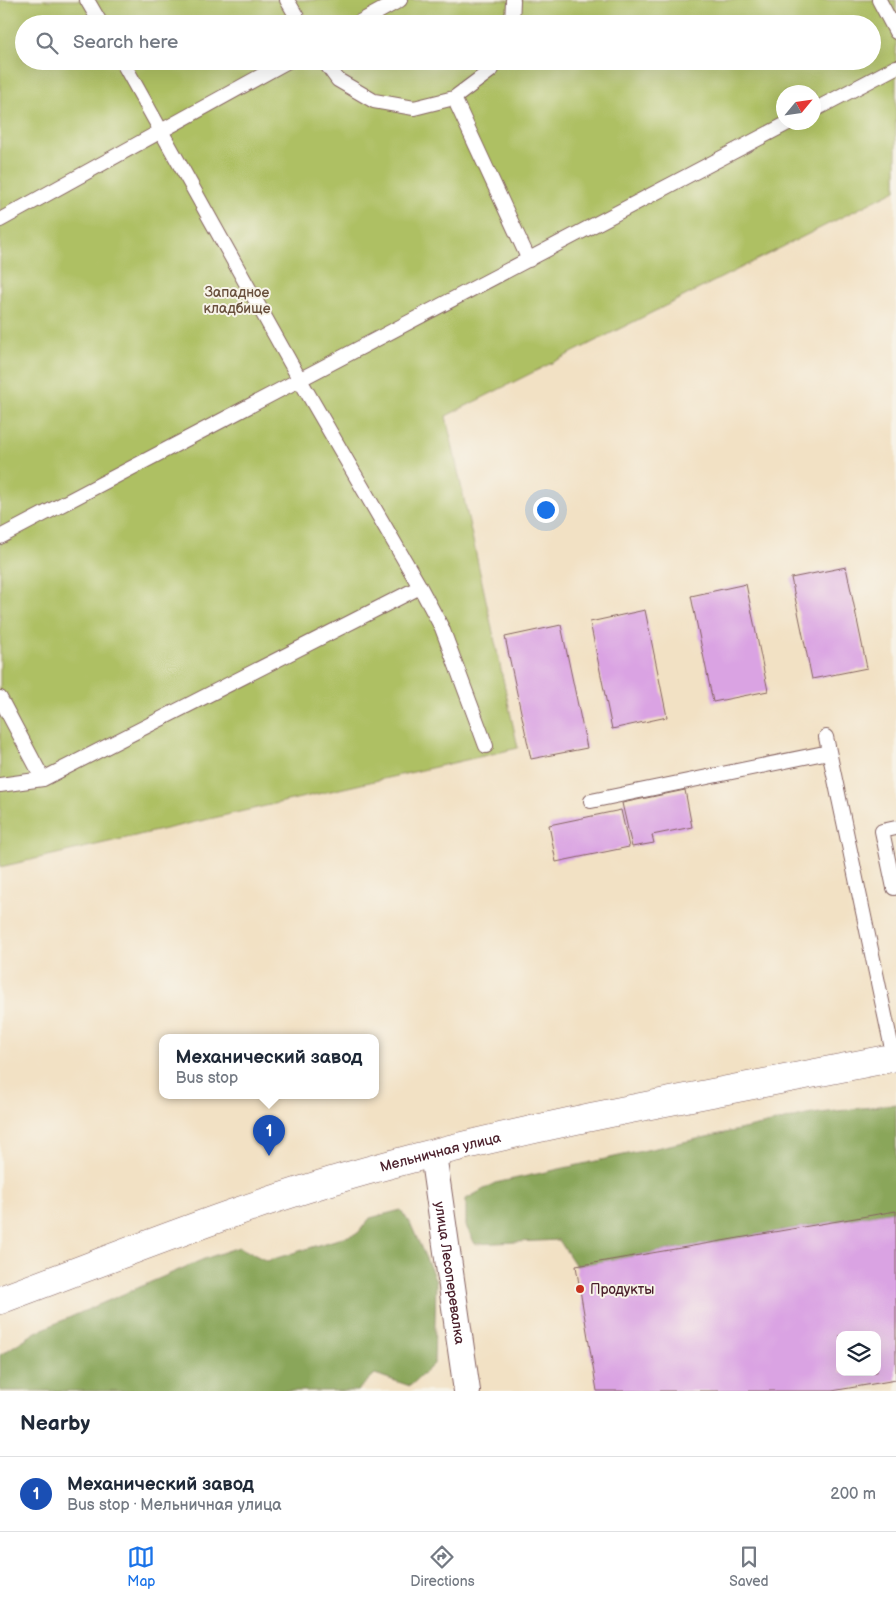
<!DOCTYPE html>
<html lang="en">
<head>
<meta charset="utf-8">
<style>
  body { margin:0; font-family:"Balsamiq Sans",sans-serif; background:#f6f6f7; color:#1f2937 }
  .controls { position:absolute; right:15px; bottom:15px; display:grid; overflow:hidden; border-radius:10px; box-shadow:0 5px 20px #0002 }
  .controls button { width:45px; height:45px; display:grid; place-items:center; padding:0; border:0; border-bottom:1px solid #e0e1e3; background:#fff; color:#1f2937; font:25px sans-serif }
  .compass { position:absolute; left:776px; top:85px; width:45px; height:45px; border-radius:50%; background:#fff; box-shadow:0 5px 20px #0002; rotate:61deg }
  .you { position:absolute; left:545px; top:509px; width:18px; height:18px; margin:-12px; border:4px solid #fff; border-radius:50%; background:#1a73e8; box-shadow:0 0 0 8px #1a73e833 }
  .badge { display:grid; place-items:center; width:32px; height:32px; border-radius:50%; background:#1a73e8; color:#fff; font-size:16px; font-weight:700 }
  .pin { position:absolute; translate:-50% -41px; filter:drop-shadow(0 1px 2px #0008) }
  .pin::after { content:''; position:absolute; top:26px; width:18px; height:15px; background:inherit; clip-path:polygon(0 0,100% 0,50% 100%) }
  .popup { position:absolute; left:159px; top:1034px; width:220px; height:65px; box-sizing:border-box; display:grid; place-content:center; border-radius:10px; background:#fff; filter:drop-shadow(0 1px 4px #0005); font-size:16px; white-space:nowrap; color:#747a83 }
  .popup b { font-size:19px; color:#1f2937 }
  .popup::after { content:''; position:absolute; left:50%; top:100%; margin-left:-10px; border:10px solid transparent; border-top-color:#fff }
  .list { margin:0; padding:0; list-style:none }
  h2 { display:flex; justify-content:space-between; align-items:center; height:65px; margin:0; padding:0 20px; font-size:21px }
  h2 small { font-size:16px; font-weight:400; color:#747a83 }
  .list li { display:grid; grid-template-columns:32px 1fr auto; gap:15px; align-items:center; box-sizing:border-box; height:75px; padding:0 20px; border-top:1px solid #e0e1e3 }
  .list b { display:block; font-size:19px; white-space:nowrap }
  .list p { margin:0; font-size:16px; white-space:nowrap; color:#747a83 }
  .list em { font-size:16px; font-style:normal; color:#747a83 }
  .icon { flex:none; width:28px; height:28px; fill:none; stroke:currentColor; stroke-width:2; stroke-linecap:round; stroke-linejoin:round }
  .map { position:relative; flex:none; width:896px; height:1391px; overflow:hidden }
  .search { position:absolute; background:#fff; box-shadow:0 5px 20px #0002; left:15px; right:15px; top:15px; height:55px; display:flex; align-items:center; gap:12px; box-sizing:border-box; padding:0 18px; border-radius:28px; color:#747a83; font-size:19px }
  .sheet { height:140px; background:#fff }
  nav { display:flex; justify-content:space-around; align-items:center; box-sizing:border-box; height:70px; border-top:1px solid #e0e1e3; background:#fff; font-size:14px; color:#747a83 }
  nav a { display:grid; justify-items:center; gap:2px }
  nav .on { color:#1a73e8 }
  .map>svg:first-child { display:block }
  .green { fill:#aec064; stroke:#7c7048; fill-rule:evenodd }
  .forest { fill:#8aa65a; stroke:#6a6242 }
  .building { fill:#daa3e3; fill-rule:evenodd }
  .lines { fill:none; stroke-linecap:round; stroke-linejoin:round }
  .service-casing { stroke:#856361; stroke-width:16 }
  .minor-casing { stroke:#856361; stroke-width:28 }
  .primary-casing { stroke:#856361; stroke-width:29 }
  .service { stroke:#fff; stroke-width:14 }
  .minor { stroke:#fff; stroke-width:26 }
  .primary { stroke:#fff; stroke-width:28 }
  .poi-dot { fill:#c8321e; stroke:#f7f3e8; stroke-width:2 }
  .labels { text-anchor:middle; stroke-width:4; stroke-linejoin:round; paint-order:stroke }
  .park-label { font-size:14px; fill:#684f3c; stroke:#f7f3e8 }
  .street-label { font-size:14px; fill:#4a1f2b; stroke:#f7f3e8 }
  .poi-label { font-size:14px; fill:#4a1f2b; stroke:#f7f3e8; text-anchor:start }
</style>
</head>
<body>
<div class="map">
<svg width="896" height="1391" viewBox="0 0 896 1391">
  <rect width="100%" height="100%" fill="#f7f3e8"/>
  <filter id="ink" filterUnits="userSpaceOnUse"><feTurbulence type="fractalNoise" baseFrequency=".02" numOctaves="2"/><feDisplacementMap in="SourceGraphic" scale="10" xChannelSelector="R" yChannelSelector="G"/><feConvolveMatrix kernelMatrix="1 2 1 2 8 2 1 2 1" color-interpolation-filters="sRGB"/></filter>
  <filter id="wash" filterUnits="userSpaceOnUse"><feTurbulence type="fractalNoise" baseFrequency=".0096" numOctaves="4" result="noise"/><feDisplacementMap in="SourceGraphic" scale="20" xChannelSelector="R" yChannelSelector="G"/><feGaussianBlur stdDeviation="1.12" result="paint"/><feColorMatrix in="noise" values="0 0 0 0 0 0 0 0 0 0 0 0 0 0 0 0 0 1.4 0 .05"/><feComposite in="paint" operator="in"/></filter>
  <g filter="url(#wash)">
    <rect width="100%" height="100%" fill="#f2e1c4"/>
    <path class="green" d="M0 0H896V190L446 416 518 748 0 867ZM24 24H872V61H24ZM784 92H814V122H784Z"/>
    <path class="forest" d="M896 1104V1211L576 1266 559 1240 475 1244 466 1226V1199L495 1183 812 1114Z
      M401 1210 412 1227 436 1281 434 1364 410 1386 375 1374 357 1391H0V1355L36 1332 204 1259 239 1247 267 1261 358 1233 370 1218Z"/>
    <g id="blocks">
      <path class="building" d="M846 567 867 668 812 679 791 578Z
        M746 584 768 691 713 702 691 596Z
        M645 610 667 717 612 729 590 622Z
        M561 625 587 748 531 759 505 637Z
        M685 790 692 827 652 835 654 843 632 847 622 803Z
        M621 810 629 847 556 862 549 825Z
        M896 1211V1380L832 1391H597L576 1266ZM840 1335H877V1372H840Z"/>
    </g>
  </g>
  <g filter="url(#ink)">
    <use href="#blocks" fill-opacity="0" stroke="#856361" stroke-width="1"/>
    <g class="lines">
      <defs>
        <path id="service" d="M87 0 101 24
          M287 0 301 24
          M879 0 896 32
          M356 24 400 0
          M512 24 513 0
          M122 61 300 380 420 587 442 628 486 746
          M324 61 338 80 374 101 414 108 454 98 490 71 495 61
          M454 98 529 260
          M814 110 896 67
          M0 220 288 61
          M0 537 790 122
          M0 698 43 779
          M826 737 894 1058
          M0 785 43 779 420 587
          M591 801 829 752
          M896 828 882 831 894 888 896 887"/>
        <g id="minor">
          <path id="s1" d="M433 1154 467 1391"/>
        </g>
        <g id="primary">
          <path id="s2" d="M0 1300C127 1253 253 1201 384 1166 552 1120 725 1092 896 1057"/>
        </g>
      </defs>
      <use href="#service" class="service-casing"/>
      <use href="#minor" class="minor-casing"/>
      <use href="#primary" class="primary-casing"/>
      <use href="#service" class="service"/>
      <use href="#minor" class="minor"/>
      <use href="#primary" class="primary"/>
    </g>
  </g>
  <circle class="poi-dot" cx="580" cy="1289" r="5"/>
  <g class="labels">
    <g class="park-label">
      <text x="237" y="297">Западное<tspan x="237" dy="16">кладбище</tspan></text>
    </g>
    <g class="street-label">
      <text dy="5" stroke="none"><textPath href="#s2" startOffset="465">Мельничная улица</textPath></text>
      <text dy="5" stroke="none"><textPath href="#s1" startOffset="120">улица Лесоперевалка</textPath></text>
    </g>
    <g class="poi-label">
      <text x="590" y="1294">Продукты</text>
    </g>
  </g>
</svg>
<div class="controls">
<button><svg class="icon" aria-label="layers" viewBox="0 0 24 24"><path d="M12 4l9 5-9 5-9-5zM3 14l9 5 9-5"/></svg></button>
</div>
<svg class="compass" viewBox="-18 -18 36 36"><path d="M0-13l5 13h-10z" fill="#e53935"/><path d="M0 13l5-13h-10z" fill="#747a83"/></svg>
<div class="you"></div>
<div class="pin badge" style="left:269px;top:1156px;background:#1a4fb4">1</div>
<div class="popup"><b>Механический завод</b>Bus stop</div>
<div class="search"><svg class="icon" aria-label="search" viewBox="0 0 24 24"><circle cx="10" cy="10" r="6"/><path d="M15 15l6 6"/></svg>Search here</div>
</div>
<section class="sheet">
<h2>Nearby<small></small></h2>
<ul class="list">
<li><span class="badge" style="background:#1a4fb4">1</span><div><b>Механический завод</b><p>Bus stop · Мельничная улица</p></div><em>200 m</em></li>
</ul>
</section>
<nav>
<a class="on"><svg class="icon" aria-label="map" viewBox="0 0 24 24"><path d="M3 6l6-2 6 2 6-2v14l-6 2-6-2-6 2zM9 4v14M15 6v14"/></svg>Map</a>
<a><svg class="icon" aria-label="directions" viewBox="0 0 24 24"><path d="M12 3l9 9-9 9-9-9zM9 14v-3h6M13 9l2 2-2 2"/></svg>Directions</a>
<a><svg class="icon" aria-label="saved" viewBox="0 0 24 24"><path d="M7 4h10v16l-5-4-5 4z"/></svg>Saved</a>
</nav>
</body>
</html>
